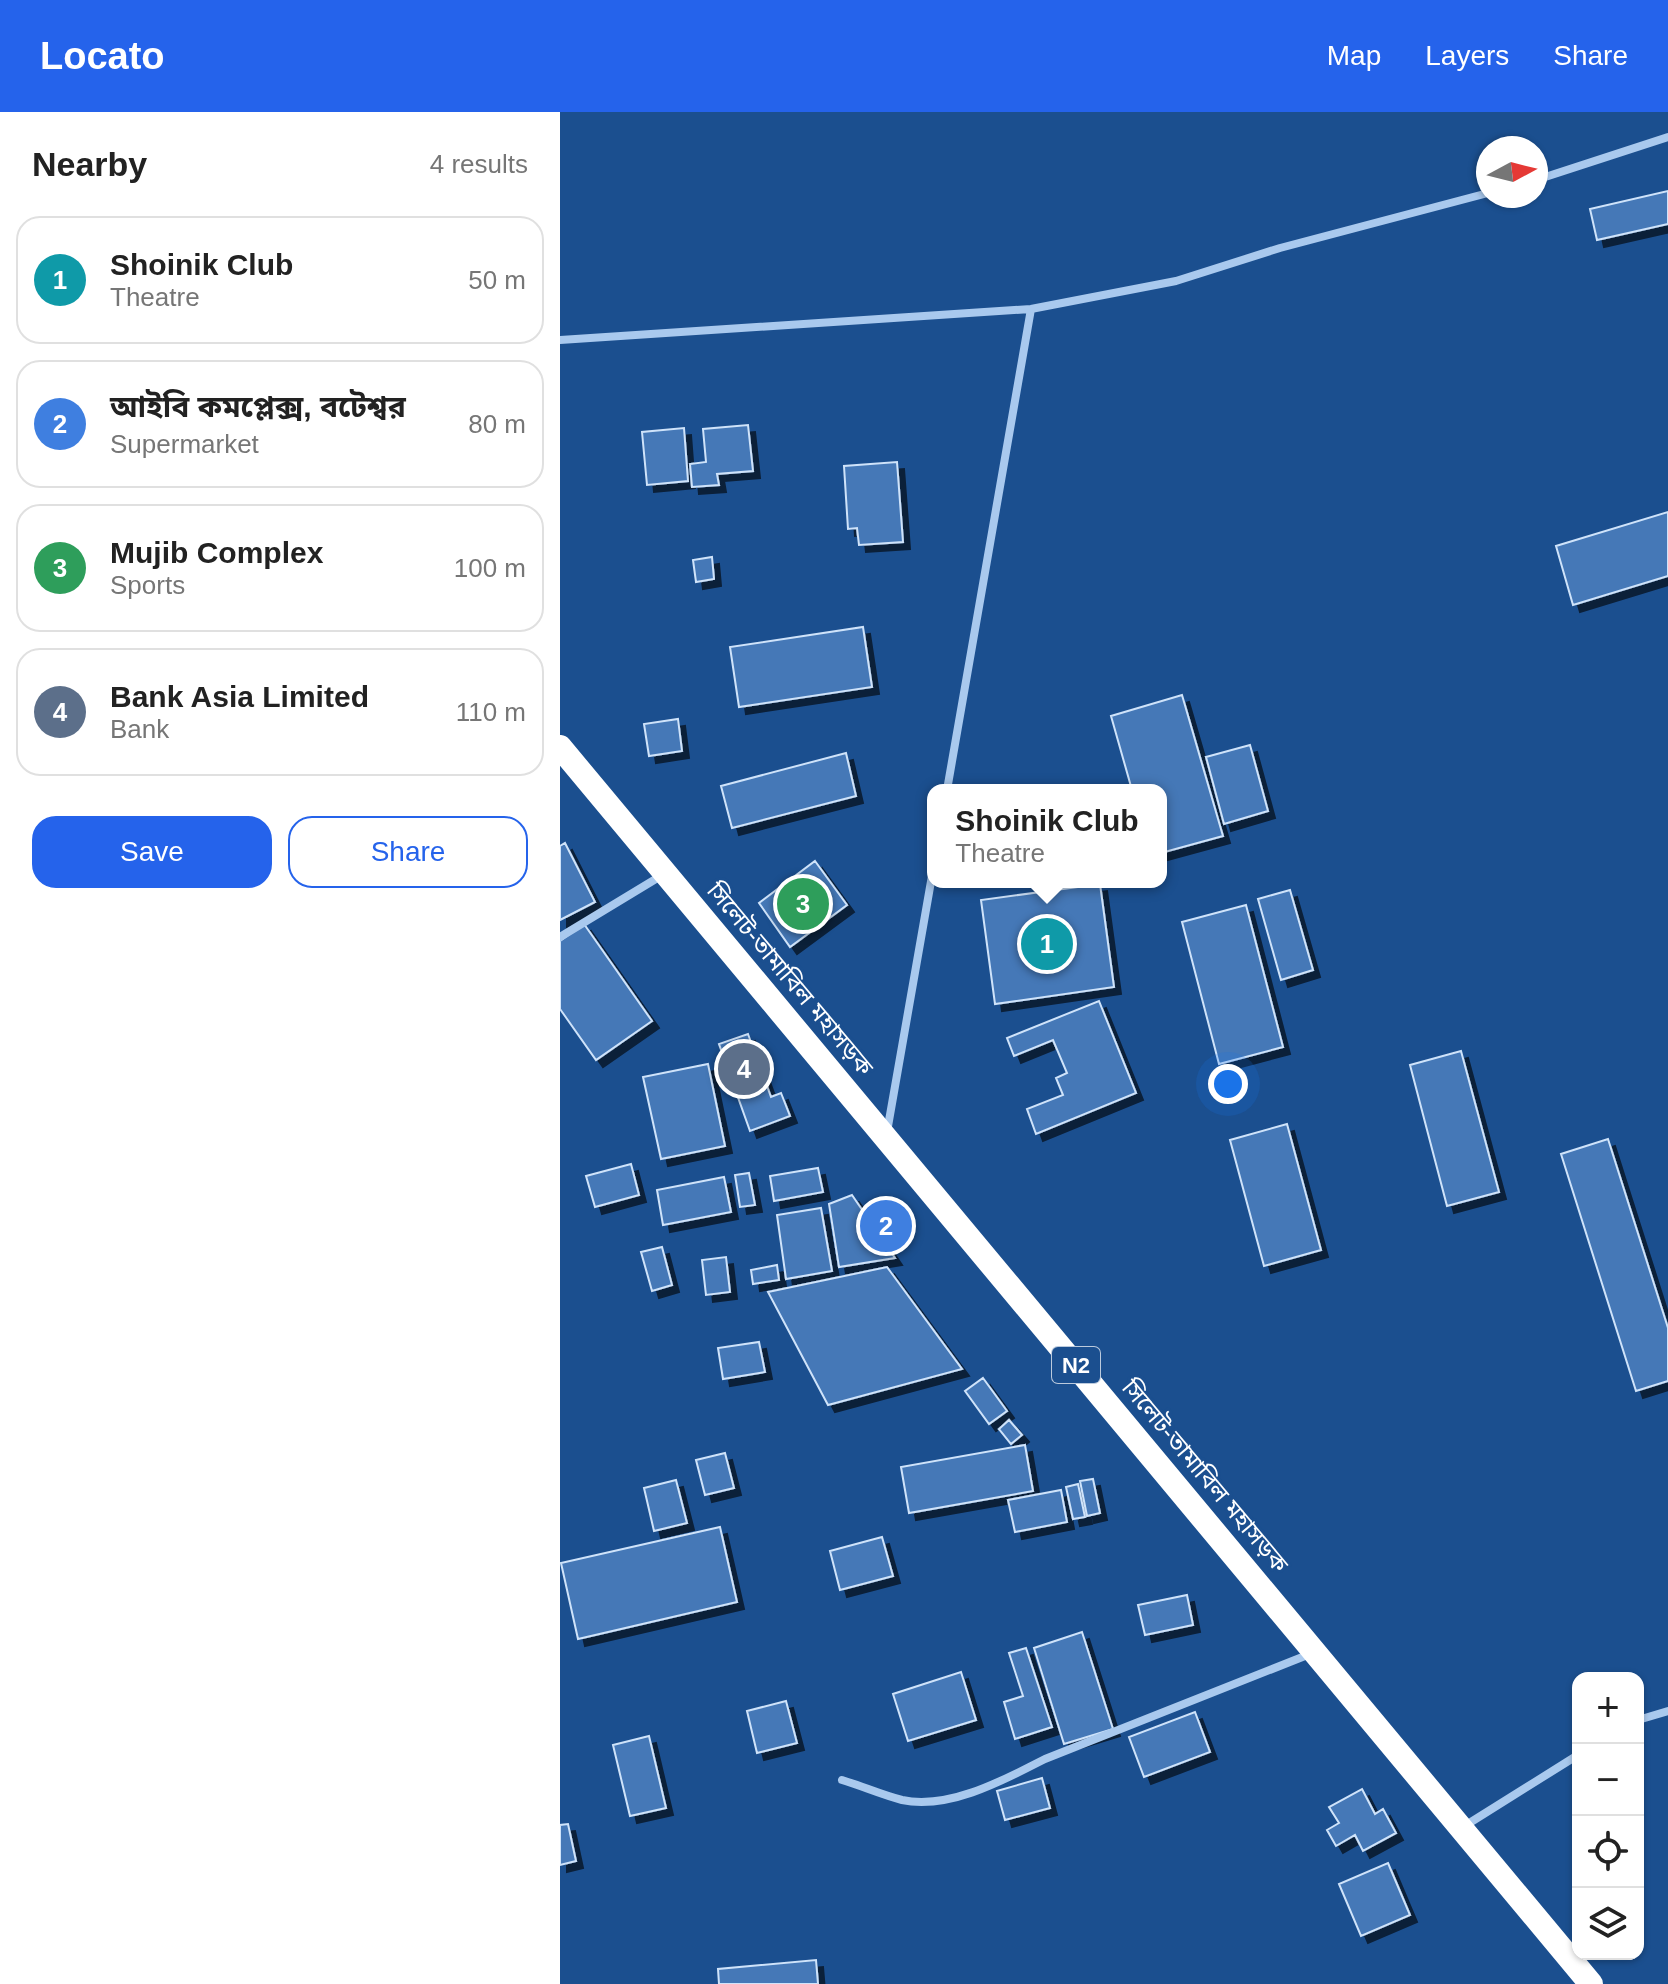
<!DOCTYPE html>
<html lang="en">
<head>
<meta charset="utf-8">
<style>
  body { margin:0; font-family:Helvetica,"Noto Sans Bengali",sans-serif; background:#f6f6f6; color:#222 }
  .controls { position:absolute; right:24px; bottom:24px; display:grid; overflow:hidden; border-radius:16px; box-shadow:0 2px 6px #0004 }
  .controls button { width:72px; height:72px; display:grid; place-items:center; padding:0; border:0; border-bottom:2px solid #e0e0e0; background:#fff; color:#222; font:40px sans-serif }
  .compass { position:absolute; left:916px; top:24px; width:72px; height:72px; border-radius:50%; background:#fff; box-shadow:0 2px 6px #0004; rotate:83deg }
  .you { position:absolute; left:668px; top:972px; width:28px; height:28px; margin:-20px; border:6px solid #fff; border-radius:50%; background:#1a73e8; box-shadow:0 0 0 12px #1a73e833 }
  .badge { display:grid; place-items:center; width:52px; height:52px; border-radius:50%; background:#2563eb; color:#fff; font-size:26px; font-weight:700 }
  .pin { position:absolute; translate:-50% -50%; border:4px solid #fff; box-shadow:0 2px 8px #0006 }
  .popup { position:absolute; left:367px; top:672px; width:240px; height:104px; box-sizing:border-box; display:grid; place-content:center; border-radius:16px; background:#fff; filter:drop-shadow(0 2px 6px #0005); font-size:26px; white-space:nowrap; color:#767676 }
  .popup b { font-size:30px; color:#222 }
  .popup::after { content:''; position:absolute; left:50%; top:100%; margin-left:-16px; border:16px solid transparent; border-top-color:#fff }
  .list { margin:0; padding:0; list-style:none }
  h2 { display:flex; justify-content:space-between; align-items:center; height:104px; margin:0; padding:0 32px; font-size:34px }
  h2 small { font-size:26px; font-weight:400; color:#767676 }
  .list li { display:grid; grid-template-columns:52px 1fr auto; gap:24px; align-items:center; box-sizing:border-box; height:128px; margin:0 16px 16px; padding:0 16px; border:2px solid #e0e0e0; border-radius:24px }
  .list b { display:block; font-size:30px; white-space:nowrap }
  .list p { margin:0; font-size:26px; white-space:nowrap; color:#767676 }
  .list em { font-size:26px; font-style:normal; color:#767676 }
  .actions { display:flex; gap:16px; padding:24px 32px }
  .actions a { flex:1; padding:18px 0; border:2px solid #2563eb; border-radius:24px; text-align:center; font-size:28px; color:#2563eb }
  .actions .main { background:#2563eb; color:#fff }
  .icon { flex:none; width:44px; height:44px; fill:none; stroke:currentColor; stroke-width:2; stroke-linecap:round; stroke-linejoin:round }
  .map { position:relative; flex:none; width:1108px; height:1872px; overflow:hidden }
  header { display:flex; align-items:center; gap:48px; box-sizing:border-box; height:112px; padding:0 40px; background:#2563eb; color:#fff }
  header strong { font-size:38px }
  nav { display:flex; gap:44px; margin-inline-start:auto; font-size:28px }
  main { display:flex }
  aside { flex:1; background:#fff }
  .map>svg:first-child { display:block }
  .building { fill:#4478b7; stroke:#cfe3fa; stroke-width:2; filter:url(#shadow) }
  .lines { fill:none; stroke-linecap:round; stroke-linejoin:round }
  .street { stroke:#a9c9ee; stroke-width:8 }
  .highway { stroke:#fff; stroke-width:24 }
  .labels { text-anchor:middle; stroke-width:6; stroke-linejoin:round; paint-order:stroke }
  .shield { fill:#1b4f8f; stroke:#bbcadd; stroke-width:2 }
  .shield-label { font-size:22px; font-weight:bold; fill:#fff }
  .street-label { font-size:24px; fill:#fff; stroke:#1b4f8f }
</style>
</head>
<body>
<header>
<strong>Locato</strong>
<nav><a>Map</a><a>Layers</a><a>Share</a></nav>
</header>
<main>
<aside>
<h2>Nearby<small>4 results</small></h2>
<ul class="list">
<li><span class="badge" style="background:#0f9aa8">1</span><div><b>Shoinik Club</b><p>Theatre</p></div><em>50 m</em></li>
<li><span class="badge" style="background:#3f7fe0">2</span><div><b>আইবি কমপ্লেক্স, বটেশ্বর</b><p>Supermarket</p></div><em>80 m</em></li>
<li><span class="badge" style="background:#2e9e5b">3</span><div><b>Mujib Complex</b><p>Sports</p></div><em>100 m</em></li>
<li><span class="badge" style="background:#5c6f8a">4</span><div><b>Bank Asia Limited</b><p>Bank</p></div><em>110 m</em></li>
</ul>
<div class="actions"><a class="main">Save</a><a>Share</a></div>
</aside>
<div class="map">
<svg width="1108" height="1872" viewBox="0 0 1108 1872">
  <defs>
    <filter id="shadow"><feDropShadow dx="7" dy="7" stdDeviation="0" flood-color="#0009"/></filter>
  </defs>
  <rect width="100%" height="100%" fill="#1b4f8f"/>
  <path class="building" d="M1108 79V112L1037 128 1030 97Z
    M188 313 193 359 157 362 159 373 132 375 130 352 146 350 143 317Z
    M124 316 128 369 87 373 82 320Z
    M337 350 343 430 299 433 297 416 288 417 284 354Z
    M1108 400V464L1013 493 996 434Z
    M152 445 154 467 136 470 133 448Z
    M303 515 312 575 179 595 170 535Z
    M622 583 663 724 601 741V678H572L551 604Z
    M118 607 122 639 89 644 84 612Z
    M690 633 708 699 664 712 646 645Z
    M286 641 296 684 172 716 161 674Z
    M5 731 35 790 0 808V734Z
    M255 749 287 793 230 835 199 791Z
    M540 772 554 875 435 892 421 788Z
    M730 778 753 858 721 868 698 787Z
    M686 793 723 935 659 952 622 810Z
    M24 812 92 909 36 948 0 897V829Z
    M539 889 576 981 476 1022 467 997 503 983 496 966 507 961 493 928 454 944 447 926Z
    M188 922 211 985 221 981 230 1004 190 1019 159 932Z
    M901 939 939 1080 887 1094 850 953Z
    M148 952 165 1034 101 1047 83 965Z
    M727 1012 761 1138 704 1154 670 1028Z
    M1048 1027 1108 1216V1269L1076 1279 1001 1042Z
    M71 1052 79 1083 35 1095 26 1064Z
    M258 1056 263 1080 214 1089 210 1064Z
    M189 1061 195 1093 180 1095 175 1063Z
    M164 1065 171 1100 103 1113 97 1078Z
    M292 1083 335 1146 279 1155 269 1092Z
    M261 1096 272 1159 226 1167 217 1103Z
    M102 1135 112 1173 92 1179 81 1140Z
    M166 1145 170 1180 146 1183 142 1148Z
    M217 1153 219 1168 193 1172 191 1158Z
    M327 1155 402 1257 268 1293 208 1180Z
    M199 1230 205 1260 163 1267 158 1236Z
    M423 1266 447 1299 429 1312 405 1279Z
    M449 1308 462 1323 451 1332 439 1317Z
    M465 1333 473 1379 349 1401 341 1355Z
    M165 1341 174 1376 145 1383 136 1348Z
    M533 1367 540 1401 527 1404 520 1369Z
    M116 1368 127 1411 94 1419 84 1376Z
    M518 1372 525 1405 513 1407 506 1375Z
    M501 1378 507 1410 455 1420 448 1388Z
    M160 1415 177 1490 18 1527 1 1451Z
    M322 1425 333 1464 280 1478 270 1439Z
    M627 1483 633 1513 585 1523 578 1493Z
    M522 1520 553 1617 504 1632 474 1536Z
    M466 1536 492 1615 455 1627 444 1590 463 1584 449 1541Z
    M401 1560 416 1608 348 1629 333 1582Z
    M226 1589 237 1631 197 1641 187 1599Z
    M635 1600 650 1640 584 1665 569 1625Z
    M89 1624 106 1696 70 1704 53 1633Z
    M482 1666 490 1696 445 1708 437 1679Z
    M802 1677 815 1702 823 1697 836 1721 803 1739 795 1723 776 1734 767 1718 779 1711 769 1695Z
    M8 1712 16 1749 0 1753V1713Z
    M828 1751 850 1803 801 1824 779 1772Z
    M256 1848 258 1872H159L158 1857Z"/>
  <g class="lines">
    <path class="street" d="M976 68 1108 25
      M0 228 471 197 616 169 720 136 928 81
      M387 678 471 197
      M0 825 104 762
      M327 1020 373 758
      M1078 1608 1108 1599
      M282 1668C302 1674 322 1683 342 1688 389 1698 444 1668 485 1647L750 1542
      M903 1715 1018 1643"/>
    <path class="highway" d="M0 635 1031 1872"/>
  </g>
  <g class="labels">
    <rect class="shield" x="492" y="1235" width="48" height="36" rx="6"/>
    <g class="shield-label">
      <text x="516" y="1261">N2</text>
    </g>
    <g class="street-label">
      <text transform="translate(230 867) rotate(50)" y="8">সিলেট-তামাবিল মহাসড়ক</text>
      <text transform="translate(645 1364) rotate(50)" y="8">সিলেট-তামাবিল মহাসড়ক</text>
    </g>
  </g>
</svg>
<div class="controls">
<button>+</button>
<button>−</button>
<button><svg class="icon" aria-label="locate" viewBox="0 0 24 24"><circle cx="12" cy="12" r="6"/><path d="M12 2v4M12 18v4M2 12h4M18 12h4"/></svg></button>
<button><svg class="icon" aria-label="layers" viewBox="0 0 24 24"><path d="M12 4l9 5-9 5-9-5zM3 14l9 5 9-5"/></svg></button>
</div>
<svg class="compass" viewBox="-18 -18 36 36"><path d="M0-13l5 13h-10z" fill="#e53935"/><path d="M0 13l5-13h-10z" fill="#767676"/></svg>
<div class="you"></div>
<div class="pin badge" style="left:487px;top:832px;background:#0f9aa8">1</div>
<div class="popup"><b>Shoinik Club</b>Theatre</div>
<div class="pin badge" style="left:326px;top:1114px;background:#3f7fe0">2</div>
<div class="pin badge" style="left:243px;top:792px;background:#2e9e5b">3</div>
<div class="pin badge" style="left:184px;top:957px;background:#5c6f8a">4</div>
</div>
</main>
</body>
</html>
